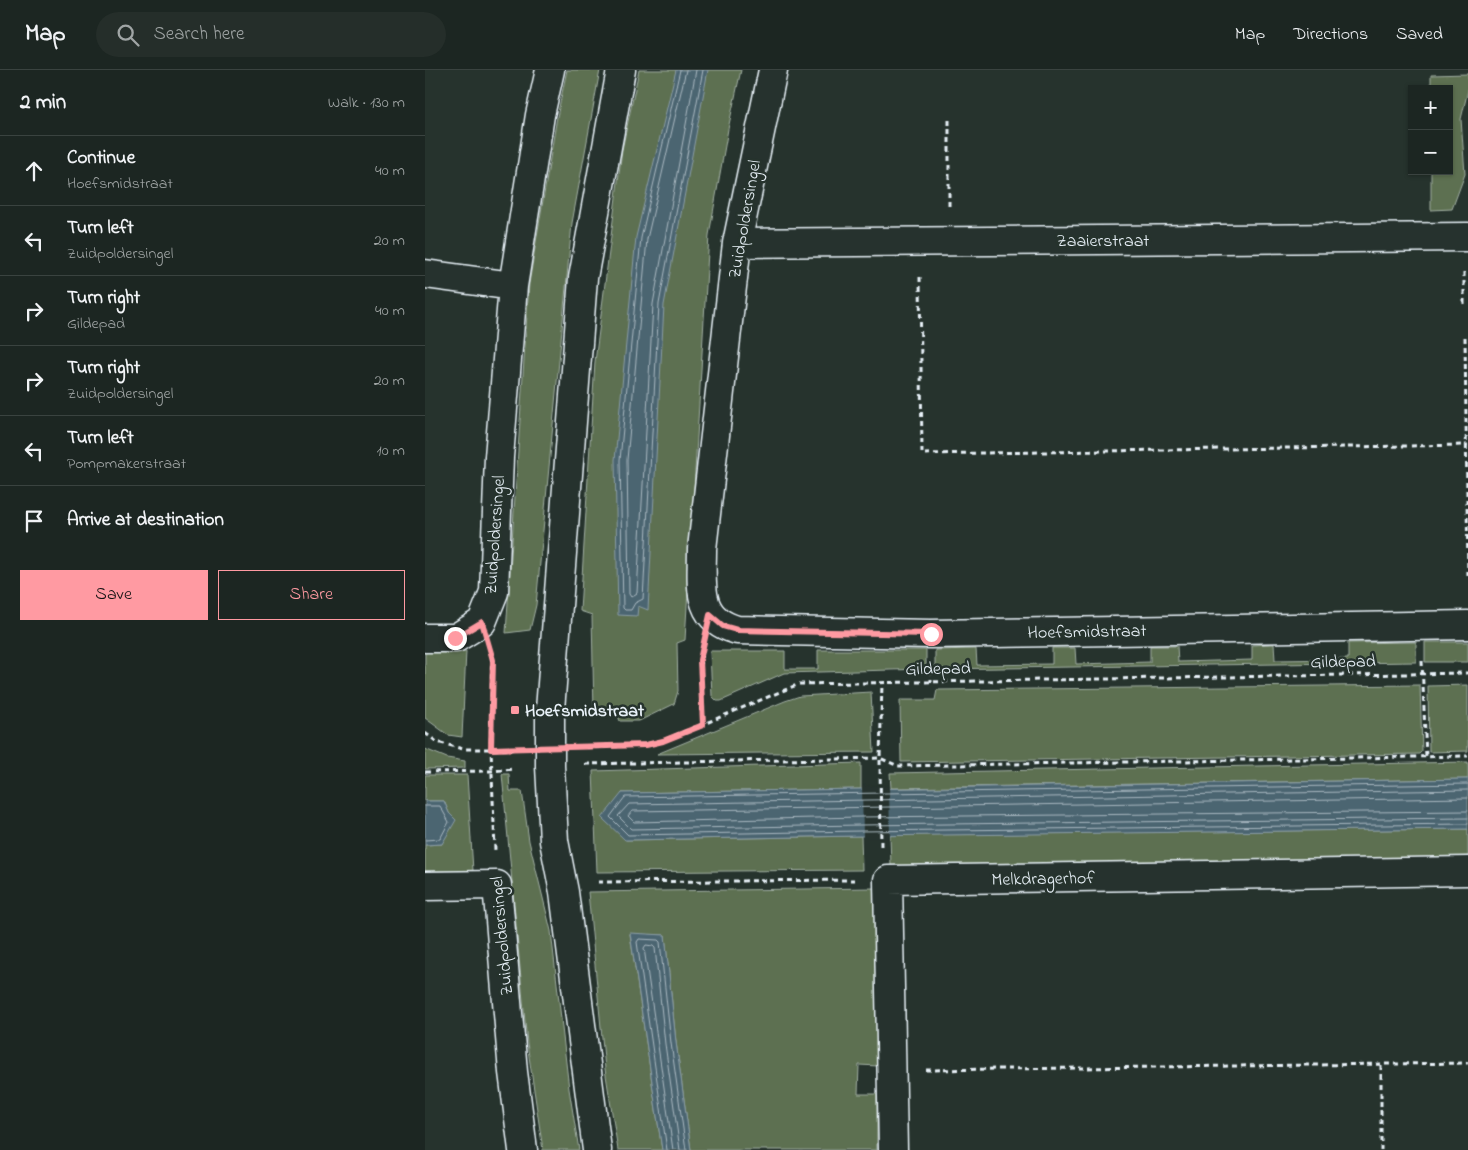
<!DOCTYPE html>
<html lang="en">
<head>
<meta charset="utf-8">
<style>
  body { margin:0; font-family:"Indie Flower",sans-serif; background:#252e2a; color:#f1f3f6 }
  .controls { position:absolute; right:15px; top:15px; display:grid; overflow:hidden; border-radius:0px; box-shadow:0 1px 4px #0004 }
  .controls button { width:45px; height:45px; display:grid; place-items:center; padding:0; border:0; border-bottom:1px solid #3a4340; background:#1c2622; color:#f1f3f6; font:25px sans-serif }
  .stop { position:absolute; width:15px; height:15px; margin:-11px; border:4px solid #ff9aa2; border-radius:50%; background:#fff }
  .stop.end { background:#ff9aa2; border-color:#fff; box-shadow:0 1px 5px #0008 }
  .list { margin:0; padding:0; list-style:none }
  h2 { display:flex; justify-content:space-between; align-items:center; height:65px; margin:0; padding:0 20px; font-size:21px }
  h2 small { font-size:16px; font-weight:400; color:#a0a5a5 }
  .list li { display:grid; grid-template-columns:32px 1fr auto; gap:15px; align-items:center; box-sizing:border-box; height:70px; padding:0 20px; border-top:1px solid #3a4340 }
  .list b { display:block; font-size:19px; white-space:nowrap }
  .list p { margin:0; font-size:16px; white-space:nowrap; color:#a0a5a5 }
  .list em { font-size:16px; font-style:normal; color:#a0a5a5 }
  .actions { display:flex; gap:10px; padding:15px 20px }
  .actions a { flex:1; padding:11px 0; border:1px solid #ff9aa2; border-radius:0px; text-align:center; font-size:18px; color:#ff9aa2 }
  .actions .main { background:#ff9aa2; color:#111 }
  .icon { flex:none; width:28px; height:28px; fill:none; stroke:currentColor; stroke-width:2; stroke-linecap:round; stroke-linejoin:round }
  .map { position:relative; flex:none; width:1043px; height:1080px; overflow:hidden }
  header { display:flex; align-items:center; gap:30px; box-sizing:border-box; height:70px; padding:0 25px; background:#1c2622; border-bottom:1px solid #3a4340 }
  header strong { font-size:24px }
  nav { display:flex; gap:28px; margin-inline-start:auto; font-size:18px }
  .search { width:350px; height:45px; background:#252e2a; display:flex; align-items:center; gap:12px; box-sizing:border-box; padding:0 18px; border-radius:28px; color:#a0a5a5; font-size:19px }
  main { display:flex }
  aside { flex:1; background:#1c2622 }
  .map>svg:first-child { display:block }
  .green { fill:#5d6f51; stroke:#a2b0a4 }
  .water { fill:#4c6571; stroke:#8a9da7 }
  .pier { fill:#26332d }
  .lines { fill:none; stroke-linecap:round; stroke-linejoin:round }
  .shore { stroke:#aab9c2; stroke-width:1 }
  .street-casing { stroke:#e8f1f8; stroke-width:31 }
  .secondary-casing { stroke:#e8f1f8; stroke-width:31 }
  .path { stroke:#e8f1f8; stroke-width:3; stroke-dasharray:5 4; stroke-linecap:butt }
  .street { stroke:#26332d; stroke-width:28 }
  .secondary { stroke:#26332d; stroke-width:28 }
  .route { stroke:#ff9aa2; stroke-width:6 }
  .poi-dot { fill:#ff9aa2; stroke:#26332d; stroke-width:2 }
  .labels { text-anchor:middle; stroke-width:5; stroke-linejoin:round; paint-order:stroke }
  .street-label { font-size:18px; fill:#e8f1f8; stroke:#26332d }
  .poi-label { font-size:18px; font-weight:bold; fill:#e8f1f8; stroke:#26332d; text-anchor:start }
</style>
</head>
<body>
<header>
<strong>Map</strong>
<div class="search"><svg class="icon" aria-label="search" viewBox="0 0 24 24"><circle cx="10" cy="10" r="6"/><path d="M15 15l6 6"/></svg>Search here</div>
<nav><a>Map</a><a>Directions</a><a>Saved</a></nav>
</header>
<main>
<aside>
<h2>2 min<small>Walk · 130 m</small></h2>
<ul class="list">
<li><svg class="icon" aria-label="ahead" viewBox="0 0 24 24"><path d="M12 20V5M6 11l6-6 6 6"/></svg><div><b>Continue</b><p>Hoefsmidstraat</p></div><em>40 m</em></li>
<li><svg class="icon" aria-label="left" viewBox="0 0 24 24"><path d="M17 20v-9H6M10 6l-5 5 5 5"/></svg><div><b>Turn left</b><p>Zuidpoldersingel</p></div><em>20 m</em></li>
<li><svg class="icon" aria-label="right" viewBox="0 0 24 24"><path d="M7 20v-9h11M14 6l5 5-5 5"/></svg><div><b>Turn right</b><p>Gildepad</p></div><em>40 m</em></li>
<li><svg class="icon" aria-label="right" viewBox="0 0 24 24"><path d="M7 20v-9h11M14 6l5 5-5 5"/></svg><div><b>Turn right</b><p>Zuidpoldersingel</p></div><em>20 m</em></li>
<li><svg class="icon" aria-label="left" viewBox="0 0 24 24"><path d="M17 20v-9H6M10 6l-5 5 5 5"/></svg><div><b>Turn left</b><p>Pompmakerstraat</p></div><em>10 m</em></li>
<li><svg class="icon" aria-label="arrive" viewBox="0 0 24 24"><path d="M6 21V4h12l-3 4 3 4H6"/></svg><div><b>Arrive at destination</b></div></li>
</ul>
<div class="actions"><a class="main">Save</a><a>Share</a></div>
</aside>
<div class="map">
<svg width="1043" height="1080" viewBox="0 0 1043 1080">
  <rect width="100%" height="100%" fill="#26332d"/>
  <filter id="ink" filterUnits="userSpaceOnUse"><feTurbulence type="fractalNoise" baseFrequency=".02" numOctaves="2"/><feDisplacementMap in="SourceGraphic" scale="10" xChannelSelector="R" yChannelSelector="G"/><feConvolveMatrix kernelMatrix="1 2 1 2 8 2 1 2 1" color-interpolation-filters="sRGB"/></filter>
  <g filter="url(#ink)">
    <path class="green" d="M142 0H175L147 153 111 535 105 560 81 563 104 214 132 47Z
      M214 0H316L303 59 284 165 260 570 252 573 253 621 249 634 214 651H195L191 641 169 643 167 545 155 541 170 292 197 80Z
      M1043 4V20L1036 49 1040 104 1027 139 1006 140V101H1024V19H1006V5Z
      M991 572V592L510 599V580L551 579 552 595 627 594V578H650L651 594 725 592V576H752L753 592 827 590V575L849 574 850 590 923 589V573Z
      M1000 572H1043V592H1000Z
      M393 580H501V599L359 603 296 631H292L287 626 285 581H360V599H393Z
      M0 581H41L37 667 23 665 0 648Z
      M995 615 997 681 994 684 476 692 475 630H510L512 620Z
      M1043 615V681L1004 682 1003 616Z
      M446 622 449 682 232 684 360 631 375 626Z
      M0 679 22 688 40 691V698L0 699Z
      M1043 692V709L466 718 465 703Z
      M436 693V719L197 723 201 770 436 766 437 800 172 802 168 701Z
      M77 704H84L85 721H97L104 771 126 861 144 1019 154 1080H118L102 973Z
      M0 705H42L48 801H0V775L17 774 24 743 19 731H0Z
      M1043 759V788L466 796 465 765Z
      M450 818 453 996 434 995 433 1024H452V1080H266L251 972 240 865 205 864 237 1080H193L180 999 163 822Z"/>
    <path class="water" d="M251 0H283L239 235 223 540 213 536 212 546 193 545 190 390 211 167Z
      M1043 709V759L436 766 200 770 177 748 197 723Z
      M0 731H19L24 743 31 750 17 774 0 775Z
      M205 863 240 865 251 972 266 1080H237Z"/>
    <path class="pier" d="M464 715 465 768H438L437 716Z"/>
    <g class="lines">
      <path class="shore" d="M255 0 216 168 195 390 198 538 200 540H206L210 533 218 529 234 234 278 0
        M261 0 222 169 202 390 204 524 206 527 212 523 228 234 271 0
        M1043 714 200 727 185 747 203 765 436 761 1043 754
        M1043 720 204 734 193 746 206 759 436 755 1043 748
        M1043 728 207 741 203 746 209 752 436 747 1043 741
        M0 736H15L24 752 15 769 0 770
        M242 1080 212 872 214 869 233 870 235 872 246 973 261 1080
        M248 1080 219 878 221 875 228 876 230 878 240 974 255 1080"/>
      <defs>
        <path id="street" d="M348 0 312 173 277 479C277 514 270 549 312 560L506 564 1043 555
          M312 173 1043 167
          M0 204 88 216
          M0 568H31L57 552 69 522 74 387 88 216 115 45 125 0
          M0 816 72 815 88 1002 98 1080
          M468 1080 463 810 1043 801"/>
        <path id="secondary" d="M172 1080 139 822 129 771 125 696V640L158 208 196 0"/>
      </defs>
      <use href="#street" class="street-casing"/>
      <use href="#secondary" class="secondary-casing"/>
      <path class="path" d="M524 50V137
        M495 207 497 384 1043 375
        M1039 234V202
        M1040 267 1043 510
        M277 583 275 590 278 655
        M67 586 66 679 70 780
        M997 591 1001 687
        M506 600V612
        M0 663 12 672 38 679H89
        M161 677 221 675 238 671 374 614 1043 603
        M160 694 455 688 473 696 1043 686
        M0 702 66 701 89 699
        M456 776 455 688 457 613
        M173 812 429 810
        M956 995V1080
        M501 1000 1043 993"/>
      <use href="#street" class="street"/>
      <use href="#secondary" class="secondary"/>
    </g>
  </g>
  <g class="lines" filter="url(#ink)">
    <path class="route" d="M30 568 57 552 68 590 66 679 221 675 238 671 278 655 275 590 285 545 298 556 312 560 506 564"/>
  </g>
  <rect class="poi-dot" x="85" y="635" width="10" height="10" rx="2.5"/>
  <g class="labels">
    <g class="street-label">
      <text transform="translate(319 149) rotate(-80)" y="6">Zuidpoldersingel</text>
      <text x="678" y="176">Zaaierstraat</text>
      <text transform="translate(69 465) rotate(-86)" y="6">Zuidpoldersingel</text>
      <text transform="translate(662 561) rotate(-1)" y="6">Hoefsmidstraat</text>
      <text transform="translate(918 591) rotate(-1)" y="6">Gildepad</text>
      <text transform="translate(513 598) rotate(-1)" y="6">Gildepad</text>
      <text transform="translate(618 808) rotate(-1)" y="6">Melkdragerhof</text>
      <text transform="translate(76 866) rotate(-95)" y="6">Zuidpoldersingel</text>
    </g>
    <g class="poi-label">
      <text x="100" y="646">Hoefsmidstraat</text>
    </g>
  </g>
</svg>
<div class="controls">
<button>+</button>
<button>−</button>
</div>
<div class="stop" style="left:506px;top:564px"></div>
<div class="stop end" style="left:30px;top:568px"></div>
</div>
</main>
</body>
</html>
